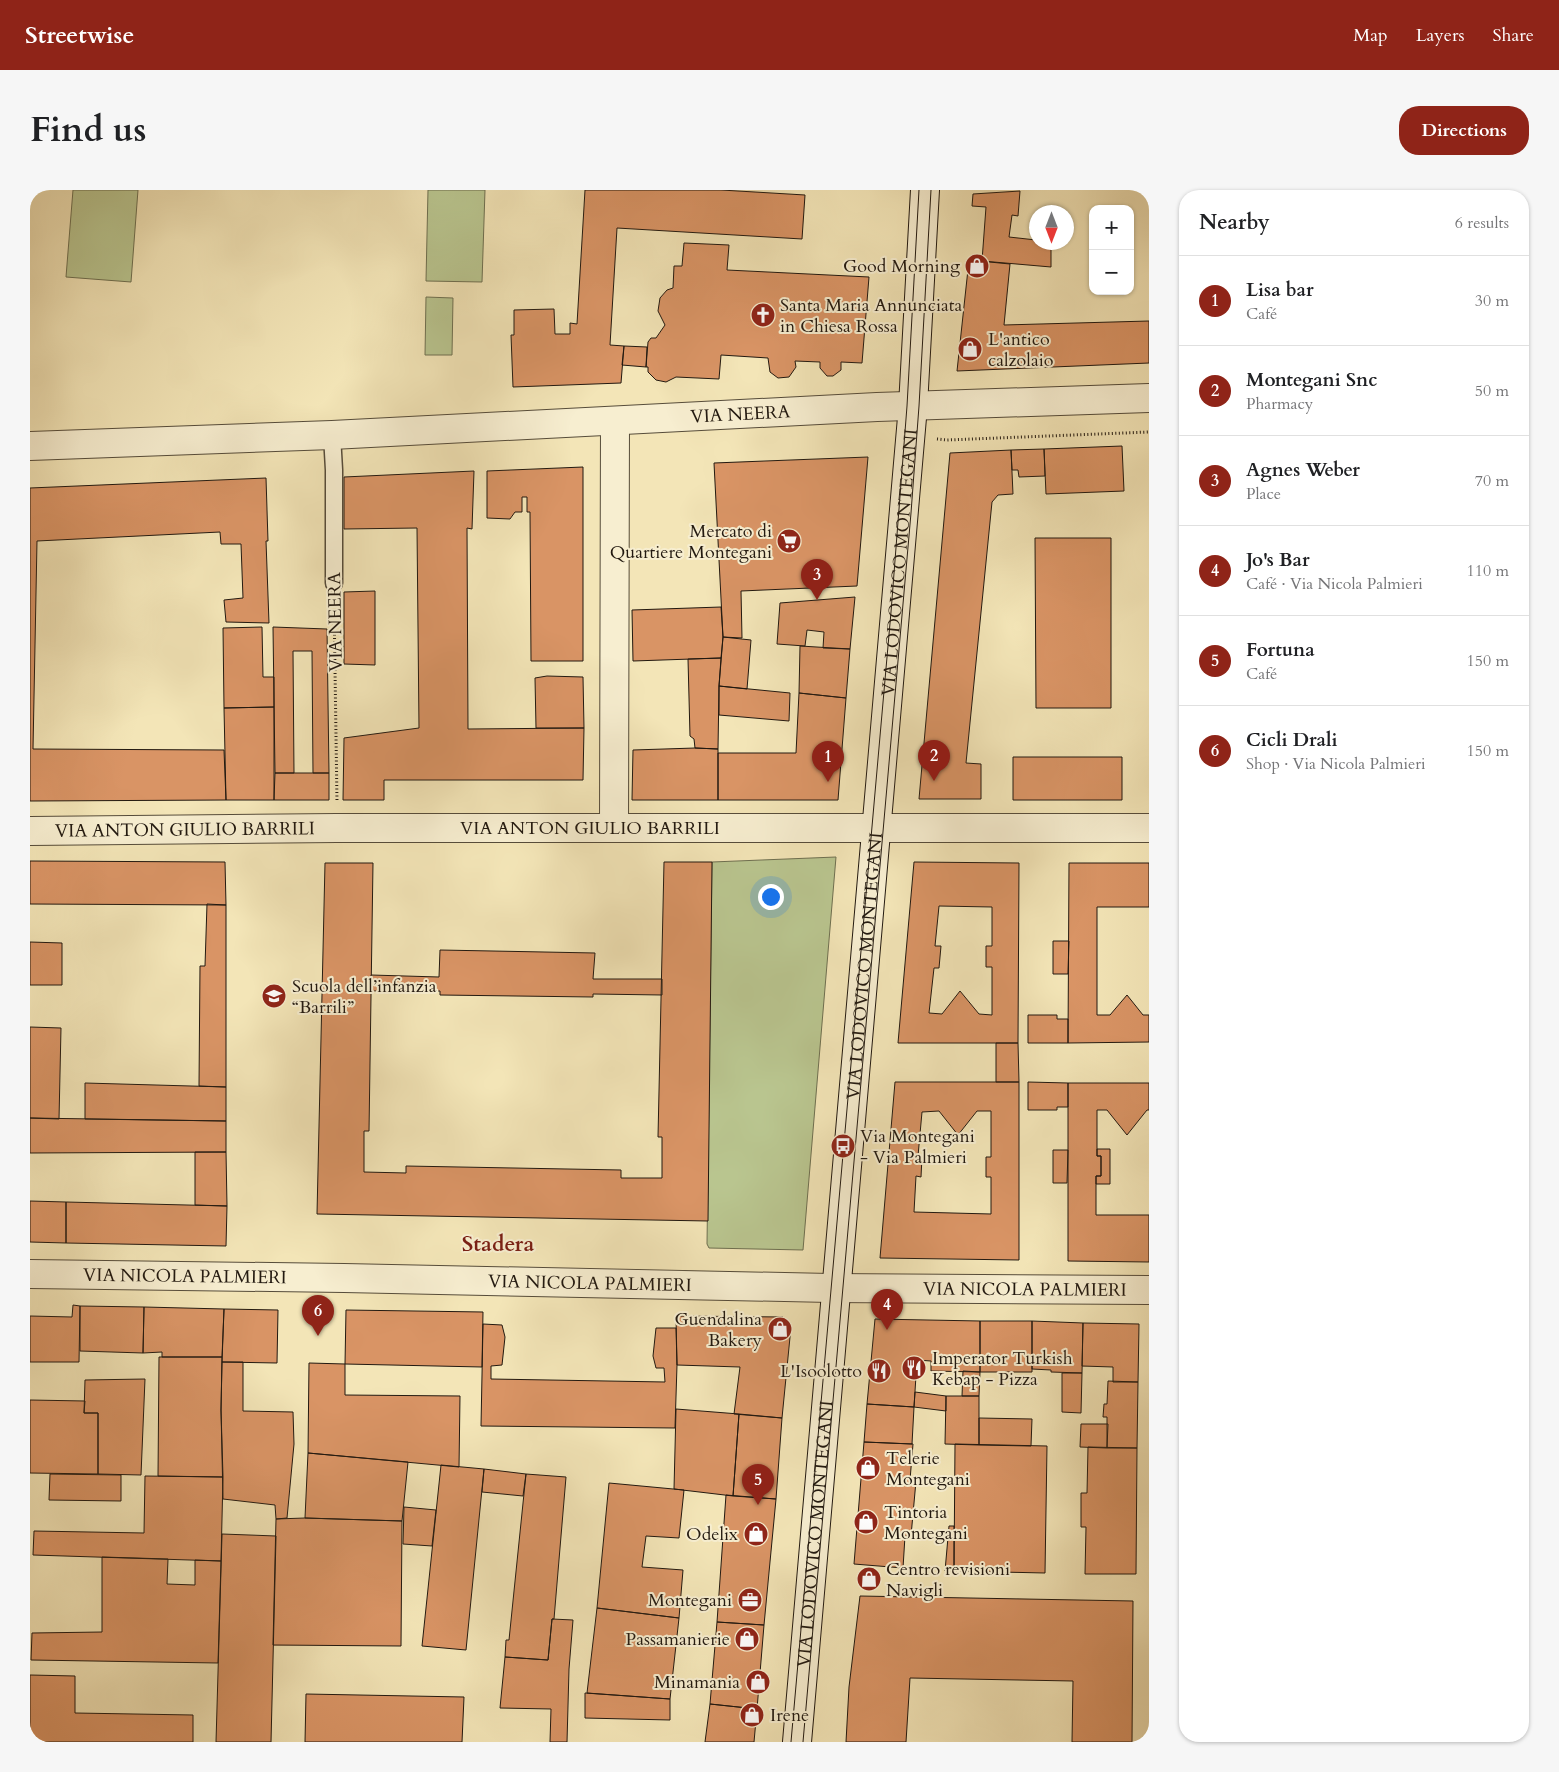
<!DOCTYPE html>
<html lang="en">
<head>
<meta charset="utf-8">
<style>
  body { margin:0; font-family:Cardo,serif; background:#f6f6f6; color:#202124 }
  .controls { position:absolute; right:15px; top:15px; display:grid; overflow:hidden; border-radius:10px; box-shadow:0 1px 4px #0004 }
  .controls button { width:45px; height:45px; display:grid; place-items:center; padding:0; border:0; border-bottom:1px solid #e0e0e0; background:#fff; color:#202124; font:25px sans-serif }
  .compass { position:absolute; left:999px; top:15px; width:45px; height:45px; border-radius:50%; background:#fff; box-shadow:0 1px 4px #0004; rotate:180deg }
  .you { position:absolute; left:740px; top:706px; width:18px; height:18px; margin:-12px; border:4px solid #fff; border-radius:50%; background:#1a73e8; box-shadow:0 0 0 8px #1a73e833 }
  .badge { display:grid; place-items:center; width:32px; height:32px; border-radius:50%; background:#8f2418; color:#fff; font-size:16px; font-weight:700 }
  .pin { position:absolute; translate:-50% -41px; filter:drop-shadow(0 1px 2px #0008) }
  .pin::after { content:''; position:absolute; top:26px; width:18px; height:15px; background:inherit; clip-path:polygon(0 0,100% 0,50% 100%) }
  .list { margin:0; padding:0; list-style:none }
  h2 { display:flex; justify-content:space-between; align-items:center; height:65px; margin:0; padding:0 20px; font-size:21px }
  h2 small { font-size:16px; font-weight:400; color:#757577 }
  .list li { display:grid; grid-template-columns:32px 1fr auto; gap:15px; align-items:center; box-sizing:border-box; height:90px; padding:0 20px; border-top:1px solid #e0e0e0 }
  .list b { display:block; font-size:19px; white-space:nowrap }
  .list p { margin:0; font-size:16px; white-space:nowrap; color:#757577 }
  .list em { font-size:16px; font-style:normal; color:#757577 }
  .map { position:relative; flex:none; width:1119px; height:1552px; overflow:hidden; border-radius:20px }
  header { display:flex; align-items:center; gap:30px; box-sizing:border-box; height:70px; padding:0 25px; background:#8f2418; color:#fff }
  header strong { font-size:24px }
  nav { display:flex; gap:28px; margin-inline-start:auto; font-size:18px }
  .intro { display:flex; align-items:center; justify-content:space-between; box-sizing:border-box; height:120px; padding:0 30px }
  h1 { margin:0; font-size:35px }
  .button { padding:12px 22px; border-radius:20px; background:#8f2418; color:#fff; font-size:18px; font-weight:700 }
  main { display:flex; gap:30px; padding:0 30px }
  aside { flex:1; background:#fff; border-radius:20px; box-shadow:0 1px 4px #0004 }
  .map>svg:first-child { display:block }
  .green { fill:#b9c58f; stroke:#6e6f50 }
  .building { fill:#d99465; stroke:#221910; fill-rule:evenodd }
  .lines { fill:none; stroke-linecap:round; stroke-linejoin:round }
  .lane-casing { stroke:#564c3a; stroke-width:19 }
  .street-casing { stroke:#564c3a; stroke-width:30 }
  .secondary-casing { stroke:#221910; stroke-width:30 }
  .path { stroke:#221910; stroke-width:3; stroke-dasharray:1 2.5; stroke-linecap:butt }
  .lane { stroke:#f7eed0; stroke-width:16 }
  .street { stroke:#f7eed0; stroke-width:28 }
  .secondary { stroke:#f7eed0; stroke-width:28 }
  .tram { stroke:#221910; stroke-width:1 }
  .labels { text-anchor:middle; stroke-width:4; stroke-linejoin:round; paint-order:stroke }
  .poi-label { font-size:18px; fill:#221910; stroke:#f7eed0; text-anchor:start }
  .street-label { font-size:18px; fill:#221910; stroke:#f7eed0 }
  .district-label { font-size:22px; font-weight:bold; fill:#7a1f14; stroke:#f7eed0 }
</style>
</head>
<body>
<header>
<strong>Streetwise</strong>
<nav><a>Map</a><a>Layers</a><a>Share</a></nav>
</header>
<div class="intro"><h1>Find us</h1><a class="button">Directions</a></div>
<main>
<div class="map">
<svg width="1119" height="1552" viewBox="0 0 1119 1552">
  <rect width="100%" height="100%" fill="#f3e5b7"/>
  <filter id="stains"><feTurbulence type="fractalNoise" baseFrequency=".004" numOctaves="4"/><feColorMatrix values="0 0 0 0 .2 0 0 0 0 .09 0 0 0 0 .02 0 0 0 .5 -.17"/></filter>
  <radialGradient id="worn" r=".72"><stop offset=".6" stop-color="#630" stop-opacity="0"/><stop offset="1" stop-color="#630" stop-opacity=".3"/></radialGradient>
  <path class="green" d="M43 0H108L101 92 36 87Z
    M398 0H455L452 92 396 91Z
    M396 107 423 108 422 165H395Z
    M806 667 773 1060 679 1058 677 1054 682 672Z"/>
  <path class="building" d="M555 0H691L775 5 772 49 587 38 580 155 594 156 591 193 483 197 481 145H484V120L524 119 525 144H540V133L547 134Z
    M990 1 988 26 982 25 979 47 1006 50V52H1021V77L952 71 956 17 942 16 943 4Z
    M654 53 699 55 697 80 839 87 832 173 811 172V180L803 186H797L790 178V172L765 171 766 177 759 187 748 188 740 182 738 168 691 165 689 189 646 187 636 192 626 190 618 182V177H616L618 152 621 148H626L635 135 628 121 630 108 637 100 643 98 644 76H652Z
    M939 70 980 74 974 135 1119 131V173L927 181Z
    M594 156 617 157 616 177 592 175Z
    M1092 256 1094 301 1016 304 1014 259Z
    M1014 259 1015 286 989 287 988 280H982L981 260Z
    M981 260 983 304 968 305 962 312 936 573 951 574V609H889L920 263Z
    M838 267 827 396 711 401 712 448 693 447 684 273Z
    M553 277V471H501L500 322H497V307H492V322H485L480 329 457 328V281Z
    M444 281 442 339 437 338 438 539 554 538 553 590H354V610H313L314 548 389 538 387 338 314 339V287Z
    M236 288 238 351H236L239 433 196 432 194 410 213 408 211 354H191L190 342 7 351 3 559 194 560 196 610 0 611V298Z
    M1005 348H1081V518H1006Z
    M345 401V475L314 474V402Z
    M825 407 820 459 793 458 794 442 777 440 775 456 747 454 750 413Z
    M691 417 693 447 691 468 603 471 602 420Z
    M232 437 233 487H244V517L194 518 193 438Z
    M243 437 297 439 299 583H283L282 461H263L264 583H245Z
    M693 447 721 450 717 499 689 496Z
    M770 456 820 459 816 508 769 503Z
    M691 468 689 496 688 559 665 558 664 549 660 546 658 469Z
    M517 486 553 487 554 538H506L505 488Z
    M689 496 760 503 759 531 689 525Z
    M769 503 816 508 808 610H688V563H766Z
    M244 517V610H196L194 518Z
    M665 558 688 559V610H602L603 560Z
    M983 567H1092V610H983Z
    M245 583H299V610H244Z
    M0 671 195 672 196 715 0 714Z
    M634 672H682L678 1031 287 1024 295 673H343L339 941H334V982L376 983V976L591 980V988H632V947H628Z
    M884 672 989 673 988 853H868ZM909 716 962 717V756H956V777H962V825L949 824 930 801 912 824 899 823 904 778H909L911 756H905Z
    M1039 673H1119V717H1067V825H1080L1097 805 1113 825H1119V852L1038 853Z
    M177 714 196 715V897L169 896 170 776H175Z
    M1023 751H1039L1038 784H1023Z
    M0 752 32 753V795H0Z
    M410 760 565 763 563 789H632V805L563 804V807L410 805V801H341V785L409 787Z
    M998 825H1027V829H1038V853H998Z
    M0 837 31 838 29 929 0 928Z
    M966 853H988L989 892H966Z
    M865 892H989V1070L850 1068ZM909 921 928 945 947 921H961V967H956V987H961V1024L884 1022 886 986 891 987 892 967 888 966 892 922Z
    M998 892 1038 893V917H1027V920H998Z
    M55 893 196 897V931L55 929Z
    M1038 893H1119V920H1117L1097 945 1077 920H1067V966H1071V986H1066V1025H1119V1072L1038 1071Z
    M0 928 196 931V962L0 963Z
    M1067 959H1080V994H1066V986H1071V966H1067Z
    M1023 960H1038L1037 993H1023Z
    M165 962H196L197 1016 165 1015Z
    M0 1011 36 1012V1053L0 1052Z
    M36 1012 197 1016 196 1056 36 1053Z
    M43 1115 50 1116 49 1172H0V1126L42 1127Z
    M50 1116 114 1117 113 1163 50 1161Z
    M114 1117 194 1119 192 1167H132V1162L113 1163Z
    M194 1119 248 1120 247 1173 192 1172Z
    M316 1120 453 1122 452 1177 315 1174Z
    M646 1126 753 1127 761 1137 752 1228 704 1224 710 1177 647 1175Z
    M845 1129 950 1131V1182L901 1181V1171L887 1170 884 1217 837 1214Z
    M950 1131H1002V1182H950Z
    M1002 1131 1053 1133 1052 1183 1021 1182V1180L1002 1179Z
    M1053 1133 1109 1134 1108 1192H1083V1177L1052 1176Z
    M453 1134 472 1135 475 1147 472 1175 461 1176V1189L635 1192 634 1178H626L623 1166 626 1138H646L647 1175 645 1238 451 1236Z
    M129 1167H192L191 1220 193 1287 128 1286Z
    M192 1172H213V1221L263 1222 264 1254 257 1328 246 1329 245 1315 193 1309 191 1220Z
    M279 1173 315 1174V1205L430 1206 429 1277 278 1263Z
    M933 1181 950 1182 949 1206H932Z
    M1032 1183H1052L1051 1223 1032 1222Z
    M115 1189 111 1285 68 1284V1223H54L55 1190Z
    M1078 1191 1108 1192 1107 1258H1077V1227H1073L1074 1214H1077Z
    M885 1202 916 1206V1221L884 1217Z
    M916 1206H949V1255L915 1254Z
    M0 1210 55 1211 54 1223H68V1284L0 1283Z
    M837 1214 884 1217 882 1254 834 1252Z
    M646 1219 709 1224 703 1306 644 1299Z
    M709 1224 752 1228 746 1309 703 1306Z
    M949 1228 1002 1229 1001 1256 949 1255Z
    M1051 1234H1078L1077 1258 1050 1257Z
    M834 1252 883 1254 880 1290 886 1291 881 1346H875L873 1378 824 1374Z
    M925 1254 1017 1256 1015 1383 924 1381Z
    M1058 1257 1107 1258 1106 1384H1055L1056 1337H1051V1303H1057Z
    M278 1263 378 1272 372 1331 275 1328Z
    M411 1275 454 1279 436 1460 392 1456Z
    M454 1279 496 1284 493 1306 452 1302Z
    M20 1284 91 1285V1311L19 1310Z
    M496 1284 536 1287 524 1429H522L518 1470 475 1467 476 1450H479Z
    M115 1286 193 1287 191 1371 3 1365 4 1341 114 1343Z
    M579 1293 654 1300 649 1348 616 1346 612 1377 653 1380 649 1428 567 1418Z
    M696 1305 746 1309 734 1435 687 1432Z
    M374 1317 406 1320 402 1356 373 1354Z
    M275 1328 372 1331 371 1456 243 1455 246 1329Z
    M919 1336H924V1381H915Z
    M192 1344 246 1346 241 1552H186Z
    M72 1367 138 1369 137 1394 165 1395V1370L191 1371 188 1473 1 1470 2 1443 72 1442Z
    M830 1406 1103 1411 1102 1552H1042L1043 1491 880 1488 876 1552H816L819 1497Z
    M567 1418 649 1428 640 1509 557 1503Z
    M522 1429 543 1430 539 1479 537 1552H520L521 1519 470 1518 475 1467 518 1470Z
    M687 1432 734 1435 727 1519 680 1514Z
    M0 1485 45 1486V1523L163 1525V1552H0Z
    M555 1503 640 1509V1530L555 1528Z
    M276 1504 434 1507 432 1552H275Z
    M680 1514 727 1519 724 1552H675Z"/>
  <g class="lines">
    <defs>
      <path id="lane" d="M302 245 304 280V393"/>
      <g id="street">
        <path id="s1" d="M0 256 302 245 847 217 1119 208"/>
        <path d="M584 638 585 231"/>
        <path id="s2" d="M0 641 307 638H1119"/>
        <path id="s3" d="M0 1084 314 1088 800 1098 1119 1100"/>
      </g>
      <g id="secondary">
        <path id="s4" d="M767 1552 883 216 895 0"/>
      </g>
    </defs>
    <use href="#lane" class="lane-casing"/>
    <use href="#street" class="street-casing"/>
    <use href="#secondary" class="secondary-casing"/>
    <path class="path" d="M907 249 917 250 1119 242
      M304 413 307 612"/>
    <use href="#lane" class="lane"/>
    <use href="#street" class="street"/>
    <use href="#secondary" class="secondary"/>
    <path class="tram" d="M761 1552 861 422 877 216 889 0
      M773 1552 881 323 889 216 901 0"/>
  </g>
  <defs>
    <symbol id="shop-disc" viewBox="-11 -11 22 22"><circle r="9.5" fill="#8f2418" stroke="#f7eed0"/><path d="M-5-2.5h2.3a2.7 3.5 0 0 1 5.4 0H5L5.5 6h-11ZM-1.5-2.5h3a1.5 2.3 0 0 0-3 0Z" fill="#fff"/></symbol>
    <symbol id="church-disc" viewBox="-11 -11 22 22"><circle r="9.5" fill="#8f2418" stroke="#f7eed0"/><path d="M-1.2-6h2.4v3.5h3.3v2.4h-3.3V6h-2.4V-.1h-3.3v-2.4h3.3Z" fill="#fff"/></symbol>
    <symbol id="supermarket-disc" viewBox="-11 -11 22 22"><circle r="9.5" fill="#8f2418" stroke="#f7eed0"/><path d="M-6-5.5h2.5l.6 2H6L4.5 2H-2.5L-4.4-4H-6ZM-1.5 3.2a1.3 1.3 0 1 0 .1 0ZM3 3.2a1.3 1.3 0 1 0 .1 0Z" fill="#fff"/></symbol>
    <symbol id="school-disc" viewBox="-11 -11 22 22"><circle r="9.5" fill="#8f2418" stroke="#f7eed0"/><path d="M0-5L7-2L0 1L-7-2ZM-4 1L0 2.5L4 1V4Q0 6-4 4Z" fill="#fff"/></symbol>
    <symbol id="bus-disc" viewBox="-11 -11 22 22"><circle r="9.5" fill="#8f2418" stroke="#f7eed0"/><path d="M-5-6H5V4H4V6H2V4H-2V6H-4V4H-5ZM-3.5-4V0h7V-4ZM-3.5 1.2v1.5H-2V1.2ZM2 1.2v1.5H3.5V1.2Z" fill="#fff"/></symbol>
    <symbol id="restaurant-disc" viewBox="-11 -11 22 22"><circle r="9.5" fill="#8f2418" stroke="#f7eed0"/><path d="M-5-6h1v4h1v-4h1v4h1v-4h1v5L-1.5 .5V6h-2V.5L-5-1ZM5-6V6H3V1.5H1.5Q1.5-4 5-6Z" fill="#fff"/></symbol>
    <symbol id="office-disc" viewBox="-11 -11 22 22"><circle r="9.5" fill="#8f2418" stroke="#f7eed0"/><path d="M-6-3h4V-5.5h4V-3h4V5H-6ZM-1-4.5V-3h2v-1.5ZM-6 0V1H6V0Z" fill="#fff"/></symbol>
  </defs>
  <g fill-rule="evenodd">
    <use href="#shop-disc" x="933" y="62" width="28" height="28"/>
    <use href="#church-disc" x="719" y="111" width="28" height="28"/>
    <use href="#shop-disc" x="926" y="145" width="28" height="28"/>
    <use href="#supermarket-disc" x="745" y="337" width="28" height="28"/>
    <use href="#school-disc" x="230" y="792" width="28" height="28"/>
    <use href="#bus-disc" x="799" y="942" width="28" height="28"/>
    <use href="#shop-disc" x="736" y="1125" width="28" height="28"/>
    <use href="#restaurant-disc" x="870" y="1164" width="28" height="28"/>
    <use href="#restaurant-disc" x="835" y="1167" width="28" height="28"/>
    <use href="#shop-disc" x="824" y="1264" width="28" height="28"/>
    <use href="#shop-disc" x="822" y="1318" width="28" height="28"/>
    <use href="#shop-disc" x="712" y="1330" width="28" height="28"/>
    <use href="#shop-disc" x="825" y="1375" width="28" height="28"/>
    <use href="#office-disc" x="706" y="1396" width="28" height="28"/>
    <use href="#shop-disc" x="703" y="1435" width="28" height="28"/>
    <use href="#shop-disc" x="714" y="1478" width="28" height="28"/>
    <use href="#shop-disc" x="708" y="1511" width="28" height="28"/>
  </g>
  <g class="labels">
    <g class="poi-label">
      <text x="930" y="82" text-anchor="end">Good Morning</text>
      <text x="750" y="121">Santa Maria Annunciata<tspan x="750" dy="21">in Chiesa Rossa</tspan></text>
      <text x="958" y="155">L'antico<tspan x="958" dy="21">calzolaio</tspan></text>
      <text x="742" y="347" text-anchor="end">Mercato di<tspan x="742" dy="21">Quartiere Montegani</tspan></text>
      <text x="262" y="802">Scuola dell’infanzia<tspan x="262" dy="21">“Barrili”</tspan></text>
      <text x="830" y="952">Via Montegani<tspan x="830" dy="21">- Via Palmieri</tspan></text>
      <text x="732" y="1135" text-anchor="end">Guendalina<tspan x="732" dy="21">Bakery</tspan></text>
      <text x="902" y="1174">Imperator Turkish<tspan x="902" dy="21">Kebap - Pizza</tspan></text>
      <text x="832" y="1187" text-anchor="end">L'Isoolotto</text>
      <text x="856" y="1274">Telerie<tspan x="856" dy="21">Montegani</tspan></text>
      <text x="854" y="1328">Tintoria<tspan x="854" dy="21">Montegani</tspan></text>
      <text x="708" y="1350" text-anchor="end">Odelix</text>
      <text x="856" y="1385">Centro revisioni<tspan x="856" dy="21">Navigli</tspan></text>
      <text x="702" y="1416" text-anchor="end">Montegani</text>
      <text x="700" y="1455" text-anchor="end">Passamanierie</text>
      <text x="710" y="1498" text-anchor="end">Minamania</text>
      <text x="740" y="1531">Irene</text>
    </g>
    <g class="street-label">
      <text dy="6" stroke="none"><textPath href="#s1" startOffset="711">VIA NEERA</textPath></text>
      <text dy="6" stroke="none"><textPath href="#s4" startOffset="1184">VIA LODOVICO MONTEGANI</textPath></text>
      <text transform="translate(305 432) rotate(-91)" y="6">VIA NEERA</text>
      <text dy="6" stroke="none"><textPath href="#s2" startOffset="560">VIA ANTON GIULIO BARRILI</textPath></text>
      <text dy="6" stroke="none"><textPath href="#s2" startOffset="155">VIA ANTON GIULIO BARRILI</textPath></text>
      <text dy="6" stroke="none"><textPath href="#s4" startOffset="779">VIA LODOVICO MONTEGANI</textPath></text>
      <text dy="6" stroke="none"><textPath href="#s3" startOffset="155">VIA NICOLA PALMIERI</textPath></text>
      <text dy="6" stroke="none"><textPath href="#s3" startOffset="560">VIA NICOLA PALMIERI</textPath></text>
      <text dy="6" stroke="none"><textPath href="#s3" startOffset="995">VIA NICOLA PALMIERI</textPath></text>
      <text dy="6" stroke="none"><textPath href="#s4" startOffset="209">VIA LODOVICO MONTEGANI</textPath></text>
    </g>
    <g class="district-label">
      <text x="468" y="1061">Stadera</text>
    </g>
  </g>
  <rect width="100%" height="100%" filter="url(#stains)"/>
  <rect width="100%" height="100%" fill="url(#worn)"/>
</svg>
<div class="controls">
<button>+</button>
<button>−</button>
</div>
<svg class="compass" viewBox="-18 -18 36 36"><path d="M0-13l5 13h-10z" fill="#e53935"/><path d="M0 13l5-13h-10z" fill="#757577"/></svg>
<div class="you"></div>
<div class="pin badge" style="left:798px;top:592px">1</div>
<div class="pin badge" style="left:904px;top:591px">2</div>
<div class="pin badge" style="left:787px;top:410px">3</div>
<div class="pin badge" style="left:857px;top:1140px">4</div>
<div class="pin badge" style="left:728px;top:1315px">5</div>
<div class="pin badge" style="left:288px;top:1146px">6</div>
</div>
<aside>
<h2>Nearby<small>6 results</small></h2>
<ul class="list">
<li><span class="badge">1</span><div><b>Lisa bar</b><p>Café</p></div><em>30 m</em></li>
<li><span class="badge">2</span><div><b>Montegani Snc</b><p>Pharmacy</p></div><em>50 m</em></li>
<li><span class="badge">3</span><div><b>Agnes Weber</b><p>Place</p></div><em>70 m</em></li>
<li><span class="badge">4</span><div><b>Jo's Bar</b><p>Café · Via Nicola Palmieri</p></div><em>110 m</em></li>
<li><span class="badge">5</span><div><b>Fortuna</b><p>Café</p></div><em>150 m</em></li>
<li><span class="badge">6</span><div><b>Cicli Drali</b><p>Shop · Via Nicola Palmieri</p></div><em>150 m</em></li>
</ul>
</aside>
</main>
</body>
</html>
